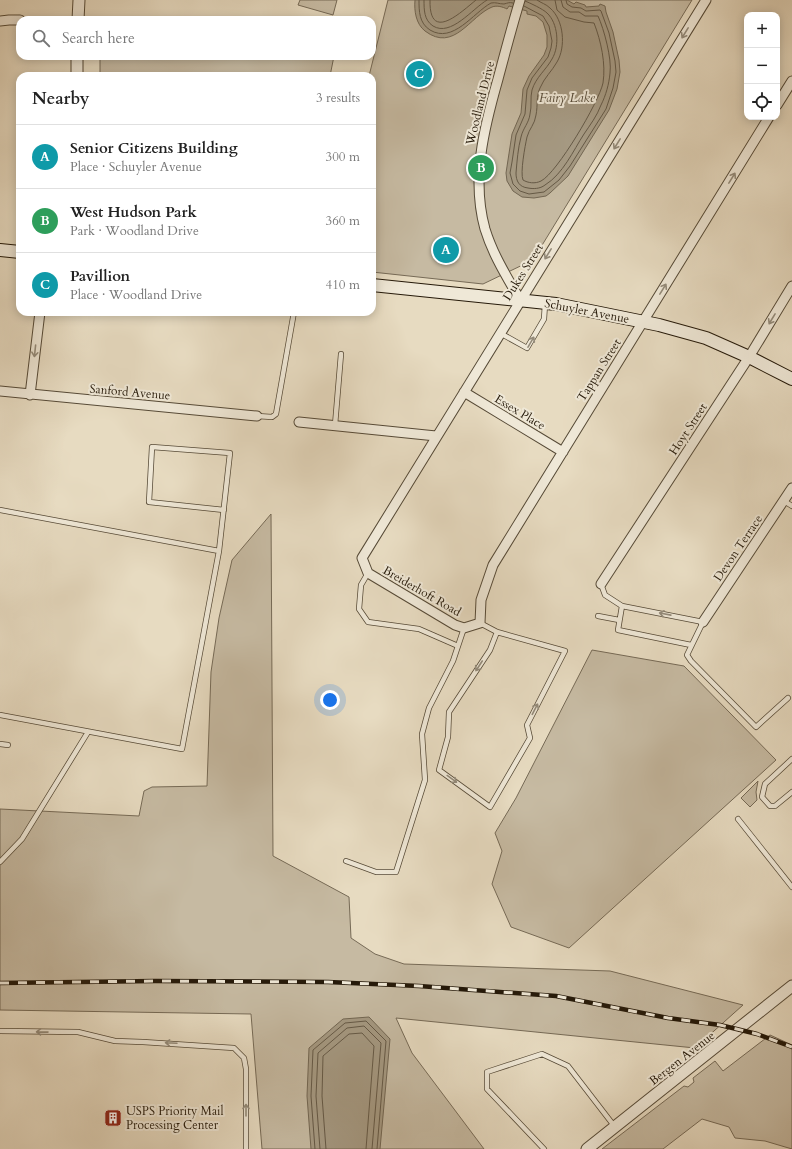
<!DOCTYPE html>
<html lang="en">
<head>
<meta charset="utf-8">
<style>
  body { margin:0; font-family:Cardo,serif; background:#f6f6f6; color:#222 }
  .controls { position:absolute; right:12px; top:12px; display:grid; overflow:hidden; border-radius:8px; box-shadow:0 2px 10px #0003 }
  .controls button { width:36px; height:36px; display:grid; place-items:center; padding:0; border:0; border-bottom:1px solid #e0e0e0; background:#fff; color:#222; font:20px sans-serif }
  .you { position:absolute; left:330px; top:700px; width:14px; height:14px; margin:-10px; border:3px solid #fff; border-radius:50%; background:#1a73e8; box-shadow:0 0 0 6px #1a73e833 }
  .badge { display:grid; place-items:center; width:26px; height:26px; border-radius:50%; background:#0f766e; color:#fff; font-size:13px; font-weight:700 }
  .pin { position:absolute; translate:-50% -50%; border:2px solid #fff; box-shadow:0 1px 4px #0006 }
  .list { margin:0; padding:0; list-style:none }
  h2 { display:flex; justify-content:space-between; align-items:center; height:52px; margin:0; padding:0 16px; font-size:17px }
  h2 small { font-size:13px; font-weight:400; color:#767676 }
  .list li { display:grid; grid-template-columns:26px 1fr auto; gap:12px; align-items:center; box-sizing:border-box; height:64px; padding:0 16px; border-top:1px solid #e0e0e0 }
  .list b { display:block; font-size:15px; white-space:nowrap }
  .list p { margin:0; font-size:13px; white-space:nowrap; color:#767676 }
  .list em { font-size:13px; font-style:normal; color:#767676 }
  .icon { flex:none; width:22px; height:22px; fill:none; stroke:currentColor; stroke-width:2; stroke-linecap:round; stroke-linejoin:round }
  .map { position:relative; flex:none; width:792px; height:1149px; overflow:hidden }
  .search { position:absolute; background:#fff; box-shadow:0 2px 10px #0003; left:16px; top:16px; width:360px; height:44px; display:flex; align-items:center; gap:10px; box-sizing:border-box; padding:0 14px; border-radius:12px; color:#767676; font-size:15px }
  .panel { position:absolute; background:#fff; box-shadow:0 2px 10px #0003; left:16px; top:72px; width:360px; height:244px; border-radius:12px }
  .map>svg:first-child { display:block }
  .green { fill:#c6baa2; stroke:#766a56 }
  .water { fill:#a59982; stroke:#726652 }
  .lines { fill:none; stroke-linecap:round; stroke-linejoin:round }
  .shore { stroke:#655946; stroke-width:1 }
  .service-casing { stroke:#564a37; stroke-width:6 }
  .minor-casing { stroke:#564a37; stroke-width:11 }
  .tertiary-casing { stroke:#564a37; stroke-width:13 }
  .secondary-casing { stroke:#251909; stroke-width:14 }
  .service { stroke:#efe8d7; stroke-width:4.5 }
  .minor { stroke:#efe8d7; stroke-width:9 }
  .tertiary { stroke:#efe8d7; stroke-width:11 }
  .secondary { stroke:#efe8d7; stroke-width:12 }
  .rail-casing { stroke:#251909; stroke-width:4.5 }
  .rail { stroke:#efe8d7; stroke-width:3; stroke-dasharray:9; stroke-linecap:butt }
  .oneway { stroke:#948b7a }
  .labels { text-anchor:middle; stroke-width:4; stroke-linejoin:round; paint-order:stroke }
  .street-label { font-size:12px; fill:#251909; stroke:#efe8d7 }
  .poi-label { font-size:12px; fill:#251909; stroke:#efe8d7; text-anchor:start }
  .water-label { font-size:13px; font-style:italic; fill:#584c39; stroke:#efe8d7 }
</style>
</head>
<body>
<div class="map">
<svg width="792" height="1149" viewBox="0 0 792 1149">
  <rect width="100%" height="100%" fill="#e7dbc1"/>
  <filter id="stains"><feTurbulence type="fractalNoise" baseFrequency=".005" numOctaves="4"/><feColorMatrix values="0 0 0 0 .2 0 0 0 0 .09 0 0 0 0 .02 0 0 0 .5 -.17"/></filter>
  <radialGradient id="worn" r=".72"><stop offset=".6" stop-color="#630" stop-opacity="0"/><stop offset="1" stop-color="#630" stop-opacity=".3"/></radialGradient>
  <path class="green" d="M300 0H337L333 15 298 5Z
    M388 0H692L533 260 483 284 372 272V76H369Z
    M100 56H334L330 76H100Z
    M271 514 273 856 349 897 351 938 375 954 404 964 610 971 743 1005 695 1048 396 1018 412 1053 484 1149H262L251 1014 0 1010V809L139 816 144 791 152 787 207 786 211 672 219 618 232 560Z
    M592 650 684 666 776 760 569 948 511 927 492 884 502 851 495 833 516 798Z
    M758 781 756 792 757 800 750 807 741 798Z
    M770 1035 792 1045V1149L765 1141 735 1138 729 1127 702 1119 663 1149H602L684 1086 688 1087 694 1082 693 1078 715 1061 723 1071Z"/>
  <path class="water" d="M415 0H567L574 4 576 2 585 5 586 7 599 6 600 4 605 6 606 12 613 32 619 60 620 72 617 89 609 110 568 176 550 193 546 196 534 198 522 197 513 191 507 181 506 173 512 134 521 113 523 89 529 76 544 55 547 47V35L543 22 536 16 527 14V11L509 6 507 9C503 7 497 5 492 7 470 16 454 53 425 31 416 24 414 11 415 0Z
    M369 1017 390 1039 380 1149H311L307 1096 309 1048 343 1019Z"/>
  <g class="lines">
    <path class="shore" d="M419 0C419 11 419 23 430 30 453 44 473 13 491 3 496 2 499 4 504 4 508 3 509 2 513 3
      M424 0C424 10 424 20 433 26 451 37 472 9 487 0
      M430 0C429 43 460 13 476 0
      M537 0C541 3 546 4 550 8 564 20 566 47 557 62 552 71 544 78 540 88 536 96 538 105 536 115 535 124 529 129 527 137 525 146 520 173 523 180 528 183 535 184 541 181 557 173 599 102 603 83 606 64 601 41 594 23L584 22 565 17 557 10 555 0
      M525 1C530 3 543 9 547 13 558 23 560 46 552 59 546 70 536 77 532 90 530 98 532 106 530 114 529 123 523 128 521 137 518 148 517 161 516 173 516 181 519 187 528 188 533 189 540 189 545 185 563 174 573 151 584 134 590 125 597 116 601 105 606 95 609 84 610 73 612 59 604 29 598 16H585L579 12H570L563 7 561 0
      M524 6 543 16 549 26 552 41 551 48 548 57 532 78 527 90 525 114 516 135 512 162 510 173 513 184 520 191 529 194 544 192 559 180 570 166 606 109 613 88 616 72 615 61 609 33 601 11 600 10 586 11 581 8 572 7 567 4 566 0
      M315 1149 311 1096 313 1050 345 1023 366 1021 386 1041 377 1149
      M320 1149 316 1096 318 1053 347 1028 364 1026 381 1043 372 1149
      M326 1149 322 1096 323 1056 349 1034 362 1033 374 1046 366 1149"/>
    <defs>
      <path id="service" d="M500 333 527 348 544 319 545 304
        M257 416 272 417 276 414 294 312
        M335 425 341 354
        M784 501 792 506
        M0 510 219 551 230 453 152 447 149 502 224 510
        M368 573 361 585 359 609 368 622 419 629 458 646
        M601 584 605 595 622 606
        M598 616 619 620
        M480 623 497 632 565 651 527 725 530 738 490 807 439 770 448 737 449 712 490 650 497 632
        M691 645 618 630 622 606 703 622 687 655 691 661 756 727 788 698
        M0 715 182 749 219 551
        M0 744 8 745
        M792 759 765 784 762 797 770 806H775L792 792
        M738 819 792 887
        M346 861 376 872H396L425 780 422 734 429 708 453 661 464 628
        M0 862 22 839 88 732
        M0 1031 78 1032 115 1041 143 1042 234 1048 244 1058 246 1069V1149
        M544 1149 487 1089V1072L542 1054 568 1066 615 1127"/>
      <path id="minor" d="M520 0C512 26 505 53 498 79 484 128 471 179 485 229 493 255 507 277 520 300
        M706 0 362 558 368 573 455 625 464 628 480 623 481 600 493 565 769 117
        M0 21 9 20H20
        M777 105 792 81
        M0 391 257 416
        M464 392 563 452
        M30 395 40 312
        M299 422 436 436
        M601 584 749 357 792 286
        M703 622 792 488"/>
      <path id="tertiary" d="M78 20 79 0
        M77 76V56
        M587 1149 792 986"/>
      <path id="secondary" d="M0 250 20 252
        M372 285 556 304 659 325 706 338 749 357 792 379"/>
    </defs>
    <use href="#service" class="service-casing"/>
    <use href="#minor" class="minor-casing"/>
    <use href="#tertiary" class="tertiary-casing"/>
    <use href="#secondary" class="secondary-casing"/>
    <use href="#service" class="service"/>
    <use href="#minor" class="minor"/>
    <use href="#tertiary" class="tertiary"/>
    <use href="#secondary" class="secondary"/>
    <defs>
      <path id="rail" d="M0 983 155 981 328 982 419 986 556 996 668 1018 720 1025 757 1034 792 1047"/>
    </defs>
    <use href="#rail" class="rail-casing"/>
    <use href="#rail" class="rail"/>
  </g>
  <defs><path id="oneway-shaft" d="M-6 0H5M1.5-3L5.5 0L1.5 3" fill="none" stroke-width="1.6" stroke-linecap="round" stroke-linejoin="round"/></defs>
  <g class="oneway">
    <use href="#oneway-shaft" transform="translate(685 33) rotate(122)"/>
    <use href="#oneway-shaft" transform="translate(617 144) rotate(122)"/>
    <use href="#oneway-shaft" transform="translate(732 178) rotate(-58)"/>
    <use href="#oneway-shaft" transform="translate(548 254) rotate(122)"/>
    <use href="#oneway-shaft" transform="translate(663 289) rotate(-58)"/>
    <use href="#oneway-shaft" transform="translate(772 319) rotate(121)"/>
    <use href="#oneway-shaft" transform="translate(531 342) rotate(-60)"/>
    <use href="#oneway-shaft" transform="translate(35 351) rotate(96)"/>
    <use href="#oneway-shaft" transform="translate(665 614) rotate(-169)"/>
    <use href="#oneway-shaft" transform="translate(479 666) rotate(123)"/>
    <use href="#oneway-shaft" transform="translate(535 709) rotate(-63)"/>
    <use href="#oneway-shaft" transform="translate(452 779) rotate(36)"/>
    <use href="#oneway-shaft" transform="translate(42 1032) rotate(-179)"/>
    <use href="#oneway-shaft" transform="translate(171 1043) rotate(-177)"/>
    <use href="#oneway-shaft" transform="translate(246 1110) rotate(-90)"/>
  </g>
  <defs>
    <symbol id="building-square" viewBox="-11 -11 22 22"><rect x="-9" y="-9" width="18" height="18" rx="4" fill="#8f2418" stroke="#efe8d7"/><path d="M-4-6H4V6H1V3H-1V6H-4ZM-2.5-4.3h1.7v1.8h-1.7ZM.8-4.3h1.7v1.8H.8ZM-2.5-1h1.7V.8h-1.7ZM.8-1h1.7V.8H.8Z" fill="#fff"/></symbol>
  </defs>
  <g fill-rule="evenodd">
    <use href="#building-square" x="103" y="1108" width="20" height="20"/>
  </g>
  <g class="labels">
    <g class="street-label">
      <text transform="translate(480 103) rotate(-76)" y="4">Woodland Drive</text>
      <text transform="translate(523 272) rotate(-58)" y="4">Dukes Street</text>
      <text transform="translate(587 311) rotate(11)" y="4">Schuyler Avenue</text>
      <text transform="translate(599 370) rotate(-58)" y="4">Tappan Street</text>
      <text transform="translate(130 392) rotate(5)" y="4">Sanford Avenue</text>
      <text transform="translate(520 412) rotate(31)" y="4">Essex Place</text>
      <text transform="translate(688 429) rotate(-57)" y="4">Hoyt Street</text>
      <text transform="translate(738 548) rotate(-56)" y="4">Devon Terrace</text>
      <text transform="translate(422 591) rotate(30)" y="4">Breiderhoft Road</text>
      <text transform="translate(682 1058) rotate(-38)" y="4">Bergen Avenue</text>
    </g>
    <g class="poi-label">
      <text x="126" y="1115">USPS Priority Mail<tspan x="126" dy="14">Processing Center</tspan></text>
    </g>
    <g class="water-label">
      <text x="567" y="102">Fairy Lake</text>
    </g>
  </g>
  <rect width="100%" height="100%" filter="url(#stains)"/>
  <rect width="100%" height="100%" fill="url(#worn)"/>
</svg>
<div class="controls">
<button>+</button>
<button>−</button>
<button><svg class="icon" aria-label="locate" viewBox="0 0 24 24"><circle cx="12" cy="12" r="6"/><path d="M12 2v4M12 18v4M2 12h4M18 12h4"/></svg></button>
</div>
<div class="you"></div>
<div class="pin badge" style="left:446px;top:250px;background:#0f9aa8">A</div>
<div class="pin badge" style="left:481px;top:168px;background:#2e9e5b">B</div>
<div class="pin badge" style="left:419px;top:74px;background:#0f9aa8">C</div>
<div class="search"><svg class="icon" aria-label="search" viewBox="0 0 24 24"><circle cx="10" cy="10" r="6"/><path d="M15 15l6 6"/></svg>Search here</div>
<section class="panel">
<h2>Nearby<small>3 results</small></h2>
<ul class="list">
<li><span class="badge" style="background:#0f9aa8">A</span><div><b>Senior Citizens Building</b><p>Place · Schuyler Avenue</p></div><em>300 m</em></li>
<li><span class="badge" style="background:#2e9e5b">B</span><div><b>West Hudson Park</b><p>Park · Woodland Drive</p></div><em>360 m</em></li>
<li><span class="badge" style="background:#0f9aa8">C</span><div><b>Pavillion</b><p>Place · Woodland Drive</p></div><em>410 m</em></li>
</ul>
</section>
</div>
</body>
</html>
